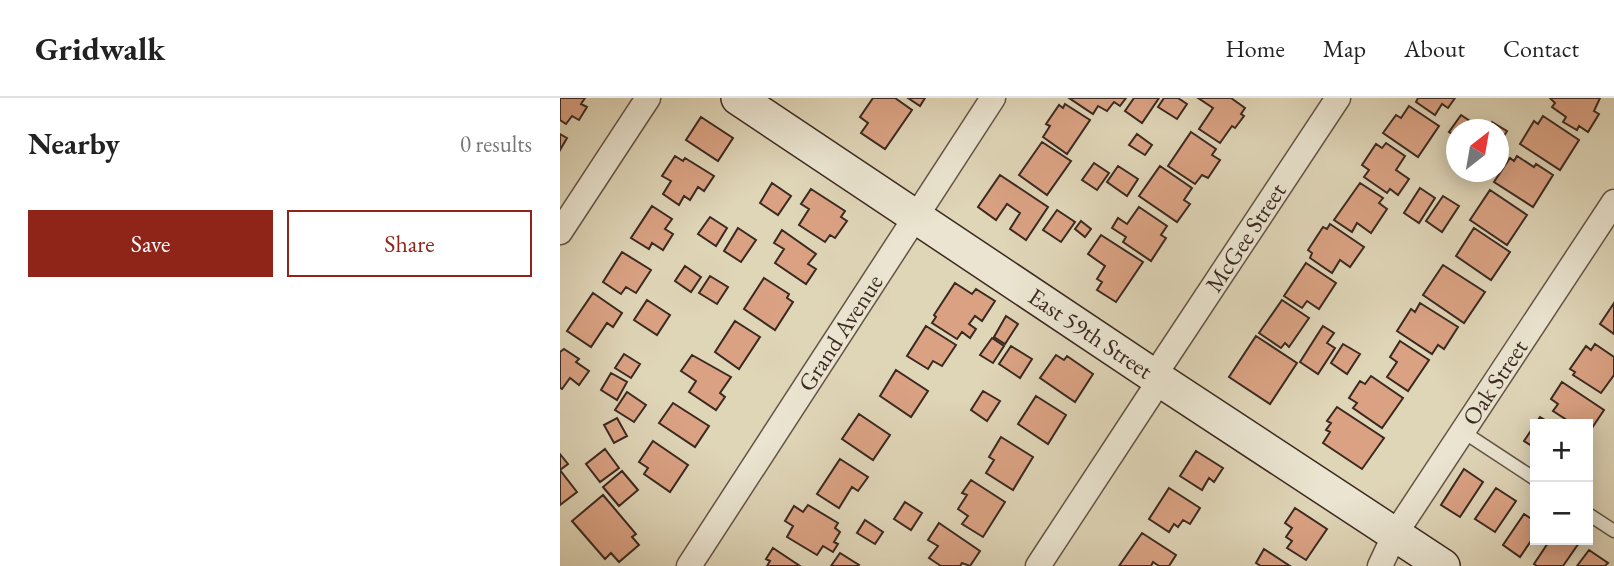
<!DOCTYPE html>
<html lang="en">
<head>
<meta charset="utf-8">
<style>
  body { margin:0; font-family:"EB Garamond",serif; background:#f2f2f2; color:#222 }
  .controls { position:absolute; right:21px; bottom:21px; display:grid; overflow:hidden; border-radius:0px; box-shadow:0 4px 18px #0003 }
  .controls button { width:63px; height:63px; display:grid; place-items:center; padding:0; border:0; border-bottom:2px solid #e0e0e0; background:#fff; color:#222; font:35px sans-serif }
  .compass { position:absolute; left:886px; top:21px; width:63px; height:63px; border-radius:50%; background:#fff; box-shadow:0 4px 18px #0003; rotate:31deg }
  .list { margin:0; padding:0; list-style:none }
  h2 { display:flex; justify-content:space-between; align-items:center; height:91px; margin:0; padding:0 28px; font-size:30px }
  h2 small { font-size:23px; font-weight:400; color:#767676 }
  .actions { display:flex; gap:14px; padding:21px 28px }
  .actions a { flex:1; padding:16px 0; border:2px solid #8f2418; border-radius:0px; text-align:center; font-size:24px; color:#8f2418 }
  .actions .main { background:#8f2418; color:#fff }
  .map { position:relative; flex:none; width:1054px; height:468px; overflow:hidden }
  header { display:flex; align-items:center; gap:42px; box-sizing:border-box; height:98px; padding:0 35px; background:#fff; border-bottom:2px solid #e0e0e0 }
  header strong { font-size:33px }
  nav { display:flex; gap:38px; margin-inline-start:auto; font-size:24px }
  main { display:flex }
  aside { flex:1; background:#fff }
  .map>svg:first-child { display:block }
  .building { fill:#daa283; stroke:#3b2921; stroke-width:2 }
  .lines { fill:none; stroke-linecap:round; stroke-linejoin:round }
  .lane-casing { stroke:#645446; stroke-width:15 }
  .street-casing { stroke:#645446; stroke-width:27 }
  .secondary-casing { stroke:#3b2921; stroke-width:36 }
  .lane { stroke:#eae4d0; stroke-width:12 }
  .street { stroke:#eae4d0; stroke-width:24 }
  .secondary { stroke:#eae4d0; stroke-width:33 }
  .labels { text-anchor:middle; stroke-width:5; stroke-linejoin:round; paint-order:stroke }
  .street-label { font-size:24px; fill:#3b2921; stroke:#eae4d0 }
</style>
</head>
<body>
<header>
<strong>Gridwalk</strong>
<nav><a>Home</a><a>Map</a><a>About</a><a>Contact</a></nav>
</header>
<main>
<aside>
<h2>Nearby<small>0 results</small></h2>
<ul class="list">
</ul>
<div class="actions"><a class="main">Save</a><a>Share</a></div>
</aside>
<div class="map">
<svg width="1054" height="468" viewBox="0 0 1054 468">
  <rect width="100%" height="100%" fill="#dfd5b7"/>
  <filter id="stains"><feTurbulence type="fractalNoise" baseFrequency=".00286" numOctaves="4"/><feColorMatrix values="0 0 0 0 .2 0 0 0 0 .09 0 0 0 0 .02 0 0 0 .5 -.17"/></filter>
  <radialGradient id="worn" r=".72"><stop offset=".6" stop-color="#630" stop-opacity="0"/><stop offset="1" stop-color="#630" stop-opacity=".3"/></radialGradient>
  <path class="building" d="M0 0H25L21 6 27 9 19 22 12 18 6 26 0 22Z
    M313 0H335L352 12 325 51 301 35 308 25 300 19Z
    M348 0H365L360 8Z
    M509 0H566L560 8 554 4 547 13 538 8 533 16Z
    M574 0H599L582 25 565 13Z
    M604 0H618L627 6 617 21 598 9Z
    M638 0H671L685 10 681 16 684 18 675 30 672 28 660 45 639 31 653 10Z
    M858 0H895L888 10 882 6 875 17 856 4Z
    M990 0H1040L1034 13 1039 16 1028 34 1019 28 1017 32 1003 24 1006 19 992 9 995 5Z
    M505 6 530 22 507 56 483 39 490 28 486 26 499 7 503 10Z
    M849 8 879 28 858 59 823 35 836 17 841 20Z
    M901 17 922 31 921 32H897V39L889 34Z
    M983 18 1019 42 1000 72 960 46 974 23 978 26Z
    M141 19 173 40 158 63 126 42Z
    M932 24 947 33 939 46V32H927Z
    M631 34 656 51 652 57 660 62 648 80 642 77 635 86 608 68Z
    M0 36 7 40 0 52Z
    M577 36 592 47 585 57 569 47Z
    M482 44 511 63 487 97 459 77Z
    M826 45 845 58 836 72 849 81 838 97 830 91 827 95 804 79 809 72 802 67 816 46 822 50Z
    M115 58 123 63 125 60 154 78 144 93 138 89 130 102 124 98 119 107 103 96 111 83 102 78Z
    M957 58 974 69 976 66 993 77 973 109 934 84 950 60 954 63Z
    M534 65 549 75 537 92 522 82Z
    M558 68 578 81 567 98 547 84Z
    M600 68 632 90 624 102 630 106 617 124 579 98Z
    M440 77 488 109 466 142 450 131 460 115 447 106 436 122 418 109Z
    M212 85 231 98 218 117 200 105Z
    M800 85 823 100 819 105 827 111 811 135 797 125 792 134 774 122Z
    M860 90 875 100 859 125 844 115Z
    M251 91 285 113 281 119 287 123 275 140 270 137 265 144 239 127 249 111 241 106Z
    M930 92 967 117 947 147 910 122Z
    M883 98 899 108 882 134 866 123Z
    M92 108 112 121 105 131 113 136 103 152 92 145 89 151 71 140Z
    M579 109 607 128 601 137 606 140 591 163 563 144 566 139 552 130 558 120 567 126Z
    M497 112 515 124 501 144 483 132Z
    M150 119 167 130 156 148 138 136Z
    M521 123 531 131 525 139 515 131Z
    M770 126 804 149 790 169 780 162 772 175 750 160 752 155 748 152 763 129 767 131Z
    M178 130 196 142 181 164 164 153Z
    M914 130 950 154 931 182 896 158Z
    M222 132 256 156 248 166 256 171 246 186 215 165 224 151 214 145Z
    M541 137 583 164 556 204 537 192 542 184 537 181 545 168 528 156Z
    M62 154 91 172 76 195 66 189 61 196 43 184Z
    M746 165 776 185 759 211 747 203 742 210 724 198Z
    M883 167 925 194 904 225 863 197Z
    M125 168 141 179 131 194 115 183Z
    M150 178 168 189 157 206 139 195Z
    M204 180 229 196 227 200 233 204 215 232 184 211Z
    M395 185 412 196 416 191 435 203 422 223 415 218 409 226 416 231 410 240 402 234 397 241 372 225 376 219 374 217Z
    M33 195 62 215 53 229 47 225 31 249 7 233Z
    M87 202 110 217 97 237 74 222Z
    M722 202 749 220 729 249 725 245 721 250 699 235Z
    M860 205 898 229 884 251 878 247 872 256 837 233 851 211 855 214Z
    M1054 205V236L1040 226Z
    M446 218 458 226 445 246 434 239Z
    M175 223 200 239 179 271 155 254Z
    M366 228 396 247 382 268 373 263 368 271 347 258Z
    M763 228 774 235 767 245 775 250 758 276 740 264Z
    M696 238 737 265 710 306 669 279Z
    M432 240 444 248 433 265 420 257Z
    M840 243 869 262 848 293 827 279 837 264 830 259Z
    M783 246 800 256 787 276 771 265Z
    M1035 246 1054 259V277L1041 295 1013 277 1015 274 1010 271 1026 248 1031 252Z
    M451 248 472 261 460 280 439 266Z
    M4 251 19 261 16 264 29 273 19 287 10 280 2 291 0 290V254Z
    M64 256 80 266 71 280 55 270Z
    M132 257 171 279 160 295 165 299 156 312 129 294 136 283 121 273Z
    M496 257 504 262 507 258 533 276 515 304 480 280Z
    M336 272 368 293 351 319 320 298Z
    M51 275 67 284 57 302 41 292Z
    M811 278 843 300 822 330 793 310 797 305 789 300 800 283 805 286Z
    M1002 284 1044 312 1028 336V326H1013L993 313 998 306 991 301Z
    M423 293 440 303 427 323 411 312Z
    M67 294 86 307 74 324 55 312Z
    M476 298 506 317 488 346 458 326Z
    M113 305 149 328 135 349 99 325Z
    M777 309 824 340 802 371 763 345 770 334 766 332 771 325 767 323Z
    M299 316 330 337 313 362 282 341Z
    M980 319 992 326H975V350L964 343Z
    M57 320 67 338 54 345 44 327Z
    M441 339 473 359 453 392 426 375 434 362 429 359Z
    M93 343 128 367 110 394 84 376 88 370 79 364Z
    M45 351 59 370 40 384 26 366Z
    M636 353 663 370 654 384 649 380 642 392 620 378Z
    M0 356 8 366 0 372 17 394 0 407Z
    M280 361 308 379 298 393 292 389 279 410 257 396Z
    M904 371 923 384 900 419 881 407Z
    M62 373 78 392 59 408 43 389Z
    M411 382 445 404 423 439 402 426 408 418 398 411 407 397 402 395Z
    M609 390 640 410 630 426 623 422 618 429 614 426 609 434 589 421Z
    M936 390 956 403 935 434 915 421Z
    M43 397 76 436 72 439 79 447 59 464 51 455 45 461 12 423Z
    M345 404 362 415 351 432 334 421Z
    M248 407 278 425 275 430 280 434 274 444 278 446 273 454 263 448 257 457 227 439 233 428 225 423 234 408 243 414Z
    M735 410 767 431 746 462 727 450 732 443 726 439 732 430 725 425Z
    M964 416 975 423V437L960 459 943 447Z
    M305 422 323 434 315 446 297 435Z
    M379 425 420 453 410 468 402 465 400 468H381L369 460 378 448 368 442Z
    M582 435 616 457 609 468H599L593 464 591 468H559Z
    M990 442H1021L1003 468H977L974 466Z
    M213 450 240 468H207L210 463 206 461Z
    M704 451 730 468H701L696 465Z
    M1029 452 1048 465 1045 468H1017Z
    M280 455 299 467 298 468H271Z"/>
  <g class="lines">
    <defs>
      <path id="lane" d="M902 333 975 381
        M1028 416 1054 433"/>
      <g id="street">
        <path d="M0 134 88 0"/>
        <path id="s1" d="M594 278 778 0"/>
        <path id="s2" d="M129 468 433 0"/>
        <path d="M478 468 600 282"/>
        <path id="s3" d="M820 468 835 436 1054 104"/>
      </g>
      <g id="secondary">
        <path id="s4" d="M178 0 600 282 883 468"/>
      </g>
    </defs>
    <use href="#lane" class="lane-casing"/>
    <use href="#street" class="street-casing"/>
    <use href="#secondary" class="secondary-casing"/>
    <use href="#lane" class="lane"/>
    <use href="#street" class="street"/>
    <use href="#secondary" class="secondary"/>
  </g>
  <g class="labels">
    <g class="street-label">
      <text dy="8" stroke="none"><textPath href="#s1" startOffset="166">McGee Street</textPath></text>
      <text dy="8" stroke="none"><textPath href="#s2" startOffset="278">Grand Avenue</textPath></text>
      <text dy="8" stroke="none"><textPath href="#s4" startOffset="424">East 59th Street</textPath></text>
      <text dy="8" stroke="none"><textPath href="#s3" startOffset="217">Oak Street</textPath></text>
    </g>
  </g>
  <rect width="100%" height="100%" filter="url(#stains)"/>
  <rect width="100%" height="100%" fill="url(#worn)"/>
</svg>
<div class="controls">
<button>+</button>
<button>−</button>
</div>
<svg class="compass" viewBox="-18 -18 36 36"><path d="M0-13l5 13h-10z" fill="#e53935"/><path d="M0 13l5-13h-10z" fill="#767676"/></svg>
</div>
</main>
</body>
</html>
